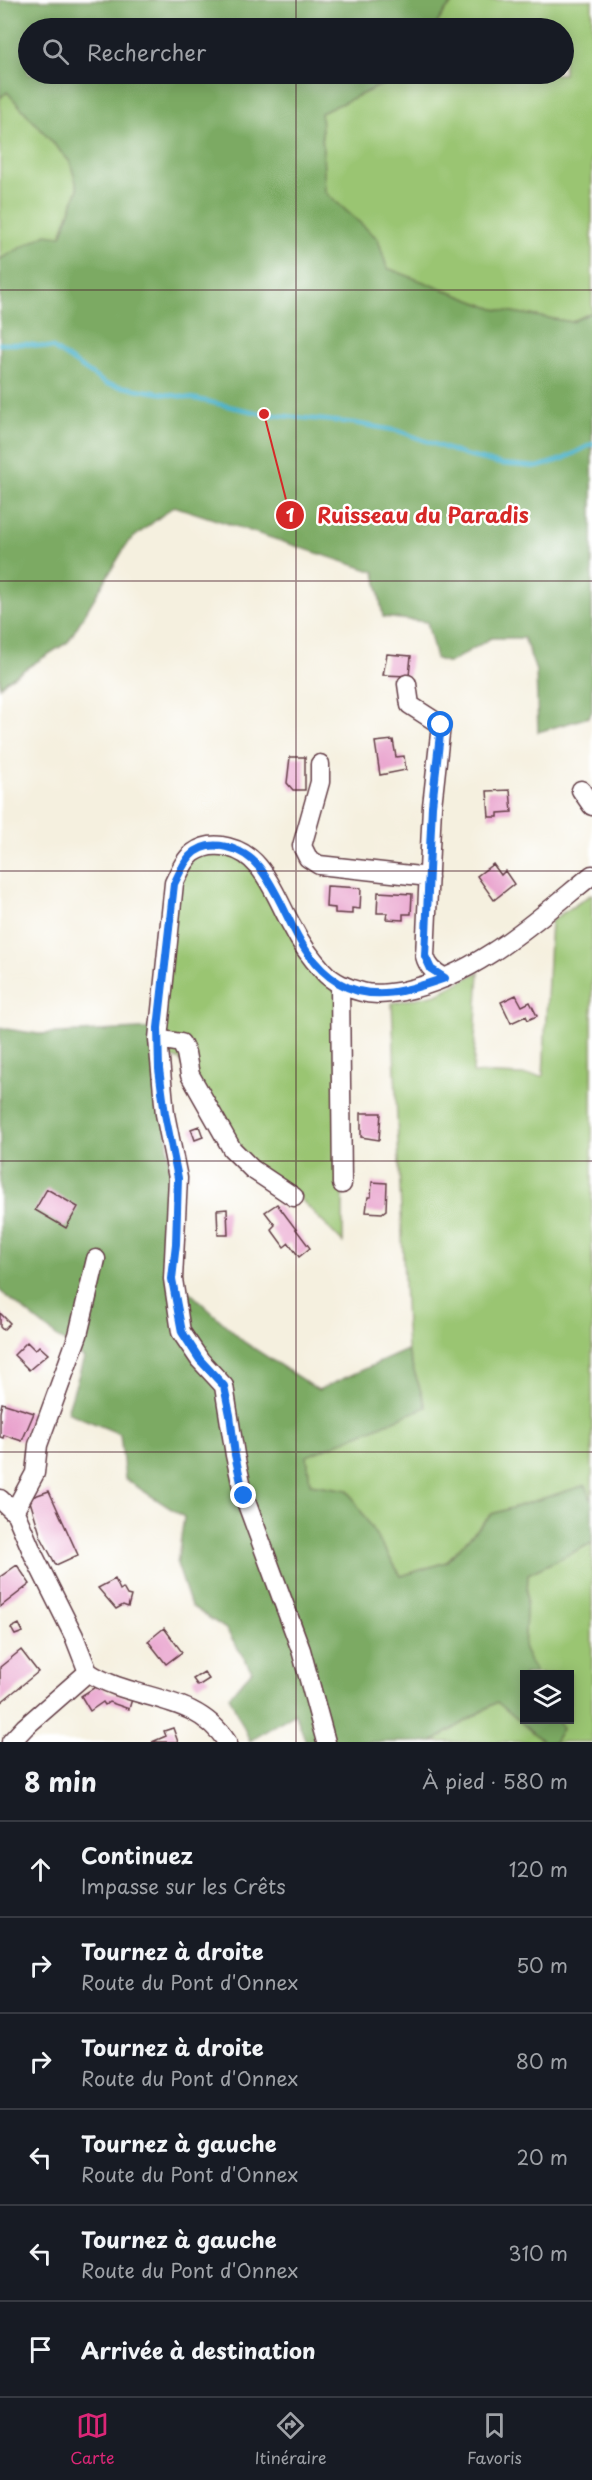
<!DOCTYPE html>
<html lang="fr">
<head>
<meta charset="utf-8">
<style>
  body { margin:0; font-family:"Playpen Sans",sans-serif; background:#20242c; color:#f1f3f6 }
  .controls { position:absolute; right:18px; bottom:18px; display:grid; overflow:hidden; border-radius:0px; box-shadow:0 3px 15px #0003 }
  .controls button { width:54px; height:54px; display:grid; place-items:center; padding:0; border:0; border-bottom:2px solid #363941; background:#171b24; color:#f1f3f6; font:30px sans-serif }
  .stop { position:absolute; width:18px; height:18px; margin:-14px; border:4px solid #1a73e8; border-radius:50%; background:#fff }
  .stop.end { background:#1a73e8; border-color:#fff; box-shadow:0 2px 6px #0008 }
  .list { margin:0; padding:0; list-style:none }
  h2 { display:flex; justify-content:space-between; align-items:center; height:78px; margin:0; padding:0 24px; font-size:26px }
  h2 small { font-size:20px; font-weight:400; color:#9ea1a6 }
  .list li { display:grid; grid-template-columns:39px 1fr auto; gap:18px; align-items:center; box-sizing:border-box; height:96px; padding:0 24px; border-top:2px solid #363941 }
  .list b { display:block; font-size:22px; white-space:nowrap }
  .list p { margin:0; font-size:20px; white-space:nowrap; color:#9ea1a6 }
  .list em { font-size:20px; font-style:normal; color:#9ea1a6 }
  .icon { flex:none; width:33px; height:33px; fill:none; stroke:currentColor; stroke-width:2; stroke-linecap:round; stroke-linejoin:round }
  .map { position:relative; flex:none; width:592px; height:1742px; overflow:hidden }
  .search { position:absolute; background:#171b24; box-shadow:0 3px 15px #0003; left:18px; right:18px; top:18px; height:66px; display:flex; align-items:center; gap:15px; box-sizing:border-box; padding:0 21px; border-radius:33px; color:#9ea1a6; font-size:22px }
  .sheet { height:654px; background:#171b24 }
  nav { display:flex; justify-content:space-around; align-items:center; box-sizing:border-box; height:84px; border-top:2px solid #363941; background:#171b24; font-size:16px; color:#9ea1a6 }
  nav a { display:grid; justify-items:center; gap:3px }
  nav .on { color:#db2777 }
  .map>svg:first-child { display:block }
  .green { fill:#9ac572; stroke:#72724e; stroke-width:1.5 }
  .forest { fill:#7baa64; stroke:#626448; stroke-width:1.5 }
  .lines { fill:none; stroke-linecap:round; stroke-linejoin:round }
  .stream { stroke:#4cb2cb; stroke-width:4.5 }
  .building { fill:#e9a3cd }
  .minor-casing { stroke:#643e46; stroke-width:21 }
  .minor { stroke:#fff; stroke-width:18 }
  .route { stroke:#1a73e8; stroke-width:8 }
  .grid { fill:none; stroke:#4a1f2b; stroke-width:1.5; stroke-opacity:0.55 }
  .leader { fill:none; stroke:#d62828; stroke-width:2 }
  .callout-dot { fill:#d62828; stroke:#fff; stroke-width:2 }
  .mark-label { font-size:18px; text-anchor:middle; font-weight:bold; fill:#fff }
  .callout-label { font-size:21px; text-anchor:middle; font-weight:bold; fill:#d62828; stroke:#fff; stroke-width:5; stroke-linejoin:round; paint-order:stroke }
</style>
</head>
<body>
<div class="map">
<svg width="592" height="1742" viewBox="0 0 592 1742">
  <rect width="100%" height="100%" fill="#fff"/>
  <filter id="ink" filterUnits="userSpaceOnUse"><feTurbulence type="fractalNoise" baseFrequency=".0167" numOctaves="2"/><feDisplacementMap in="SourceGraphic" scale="12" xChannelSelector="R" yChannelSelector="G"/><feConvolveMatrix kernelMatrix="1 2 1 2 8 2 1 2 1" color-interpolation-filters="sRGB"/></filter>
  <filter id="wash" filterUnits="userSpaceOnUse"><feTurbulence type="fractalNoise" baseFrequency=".008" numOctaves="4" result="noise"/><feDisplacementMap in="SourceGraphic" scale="24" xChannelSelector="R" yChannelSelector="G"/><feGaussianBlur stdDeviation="1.35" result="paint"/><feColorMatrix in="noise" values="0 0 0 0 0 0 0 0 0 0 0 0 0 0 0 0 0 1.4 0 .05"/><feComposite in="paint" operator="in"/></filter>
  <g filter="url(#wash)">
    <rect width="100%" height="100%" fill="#f5f0df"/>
    <path class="green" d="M456 0H592V312L572 322 494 309 387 268 378 239 325 192 321 113 405 74H564V28H434L445 11Z
      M7 92 70 162 78 188 61 236 0 259V98Z
      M192 854H244L343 1002V1243L287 1185 244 1159 179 1059 159 1058 171 899Z
      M592 894V1502L586 1486 492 1514 446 1562 401 1576 348 1490 310 1484 307 1455 426 1406 407 1350 392 1003 437 994 479 972 473 1073 543 1076 551 921Z
      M592 1543V1742H554L562 1729 557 1720H570V1674H536L524 1650 528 1574Z
      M497 1702 544 1742H432Z"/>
    <path class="forest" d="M0 0H456L445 11 434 28H28V74H405L321 113 325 192 378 239 387 268 494 309 572 322 592 312V711L589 717 538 732 536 671 524 638H491L449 663 436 659 427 622 383 617 375 572 174 506 128 542 68 642 6 681 0 687V259L46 234 61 236 78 189 70 162 7 92 0 98Z
      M0 1028 39 1034 158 1028 176 1244 182 1285 244 1342 318 1390 407 1350 426 1407 307 1456 310 1484 348 1490 401 1576 446 1562 492 1514 586 1485 592 1502V1543L528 1574 524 1650 536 1674H524V1720H557L562 1729 554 1742H544L497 1702 432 1742H306L295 1713 250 1741 229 1696 252 1671 226 1629 191 1606 177 1564 184 1517 125 1479 120 1434 67 1412 84 1358 0 1291Z"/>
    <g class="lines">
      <path class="stream" d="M0 344H26L53 348 106 384 196 399 264 414 354 423 399 431 464 455 501 464 538 467 563 459 592 444"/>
    </g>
    <g id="blocks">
      <path class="building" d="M387 654 411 656 409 676 383 675Z
        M393 740 396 757 404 756 406 770 380 775 375 742Z
        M290 757H305V790H293L287 783Z
        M510 790 512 812 498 813V817H489L487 791Z
        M493 864 501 875 505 871 514 884 494 900 477 876Z
        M327 886 361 888 360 909 352 908V914L335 913V908L326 907Z
        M378 892 412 894 411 914H403V920L386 919 387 913H377Z
        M516 995 522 1006 530 1002 537 1016 528 1020 526 1016 511 1023 501 1002Z
        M361 1113H381L379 1140 361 1137Z
        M199 1126 203 1137 195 1140 191 1129Z
        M372 1182 387 1183 386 1210 382 1213 366 1212 368 1197H371Z
        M47 1189 78 1207 66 1228 35 1210Z
        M277 1204 310 1248 299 1257 289 1243 284 1247 271 1229 275 1225 265 1212Z
        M227 1209 228 1235H218L217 1210Z
        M0 1313 10 1323 3 1330 0 1327Z
        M27 1342 35 1350 39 1346 48 1354 29 1370 14 1355Z
        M2 1403 34 1413 22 1441 4 1435 3 1438 0 1437V1412Z
        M49 1491 78 1555 56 1565 41 1537 29 1498Z
        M17 1565 30 1584 0 1607V1577Z
        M115 1579 120 1590 123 1588 127 1595 131 1596 128 1607 123 1605 116 1609 98 1588Z
        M19 1624 23 1632 15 1635 11 1628Z
        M164 1628 182 1652 166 1664 148 1641Z
        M21 1650 38 1672 0 1703V1667Z
        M204 1672 209 1679 198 1686 193 1679Z
        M100 1684 106 1691 132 1699 129 1709 109 1702 105 1705 103 1702 90 1711 81 1696Z
        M173 1728 178 1742H152L166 1736 164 1731Z"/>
    </g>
  </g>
  <g filter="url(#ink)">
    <use href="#blocks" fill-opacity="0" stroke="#643e46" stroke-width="1.5"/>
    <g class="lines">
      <defs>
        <path id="minor" d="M407 684 410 705 441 725 432 806 425 956C428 968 435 972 445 978
          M320 764V782L302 846 308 858 319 865 429 877
          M581 790 592 806
          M340 984 342 1184
          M158 1039 181 1043 186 1053 190 1075 232 1149 252 1169 294 1197
          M0 1499 16 1514 34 1556 74 1636 88 1672 25 1727 11 1742
          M14 1512 35 1473 38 1445 78 1335 96 1259
          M88 1672C133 1702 195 1692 227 1742
          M326 1742 301 1650 244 1496 235 1455 224 1386 200 1360 181 1332 173 1279 178 1178 165 1114 158 1039 174 883C179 873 184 860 193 853 214 838 243 848 258 866 273 884 281 907 292 926 300 942 311 958 323 971 332 982 349 989 362 992 375 996 391 993 403 991 477 976 535 921 592 875"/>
      </defs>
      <use href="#minor" class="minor-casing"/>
      <use href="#minor" class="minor"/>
    </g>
  </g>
  <g class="lines" filter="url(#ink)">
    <path class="route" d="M244 1496 235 1455 230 1415 224 1386 200 1360 182 1332 172 1279 176 1244 178 1178 165 1114 159 1069 158 1028 174 884C179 874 183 864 190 856 209 836 244 848 259 867 288 903 296 958 339 983 373 1003 410 990 445 978L431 969 425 956 432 806 441 725"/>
  </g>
  <path class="grid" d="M296 0V28M296 74V1742M0 290H592M0 581H592M0 871H592M0 1161H592M0 1452H592"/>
  <path class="leader" d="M264 414L290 515"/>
  <g class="callout-dot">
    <circle cx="264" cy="414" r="6"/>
    <circle cx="290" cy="515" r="15"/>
  </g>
  <g class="mark-label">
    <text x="290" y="522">1</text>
  </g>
  <g class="callout-label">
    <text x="423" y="523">Ruisseau du Paradis</text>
  </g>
</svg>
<div class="controls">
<button><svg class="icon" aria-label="layers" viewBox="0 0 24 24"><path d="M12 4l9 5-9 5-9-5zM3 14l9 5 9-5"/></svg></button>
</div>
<div class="stop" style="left:441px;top:725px"></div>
<div class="stop end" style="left:244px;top:1496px"></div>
<div class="search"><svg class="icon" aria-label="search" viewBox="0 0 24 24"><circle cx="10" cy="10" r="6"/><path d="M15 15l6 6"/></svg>Rechercher</div>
</div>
<section class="sheet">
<h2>8 min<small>À pied · 580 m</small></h2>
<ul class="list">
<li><svg class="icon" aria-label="ahead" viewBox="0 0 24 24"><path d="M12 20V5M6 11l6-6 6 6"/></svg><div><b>Continuez</b><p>Impasse sur les Crêts</p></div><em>120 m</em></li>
<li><svg class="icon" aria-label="right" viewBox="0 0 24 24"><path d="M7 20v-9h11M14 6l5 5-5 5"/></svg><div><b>Tournez à droite</b><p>Route du Pont d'Onnex</p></div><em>50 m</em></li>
<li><svg class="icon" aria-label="right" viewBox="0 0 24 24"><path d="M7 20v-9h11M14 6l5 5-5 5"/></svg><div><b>Tournez à droite</b><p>Route du Pont d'Onnex</p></div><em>80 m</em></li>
<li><svg class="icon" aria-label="left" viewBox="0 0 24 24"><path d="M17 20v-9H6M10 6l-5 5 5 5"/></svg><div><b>Tournez à gauche</b><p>Route du Pont d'Onnex</p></div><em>20 m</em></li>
<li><svg class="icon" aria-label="left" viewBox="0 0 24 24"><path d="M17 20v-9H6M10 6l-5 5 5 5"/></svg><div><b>Tournez à gauche</b><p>Route du Pont d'Onnex</p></div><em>310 m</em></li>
<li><svg class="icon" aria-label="arrive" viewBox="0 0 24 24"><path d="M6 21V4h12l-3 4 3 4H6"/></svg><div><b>Arrivée à destination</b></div></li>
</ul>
</section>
<nav>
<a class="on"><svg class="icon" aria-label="map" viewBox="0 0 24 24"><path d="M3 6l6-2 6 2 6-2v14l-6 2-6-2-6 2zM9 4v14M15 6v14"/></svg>Carte</a>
<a><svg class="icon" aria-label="directions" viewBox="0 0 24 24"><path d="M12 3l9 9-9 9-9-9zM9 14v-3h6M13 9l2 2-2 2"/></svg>Itinéraire</a>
<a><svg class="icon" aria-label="saved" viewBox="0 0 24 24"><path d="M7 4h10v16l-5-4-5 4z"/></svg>Favoris</a>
</nav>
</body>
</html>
